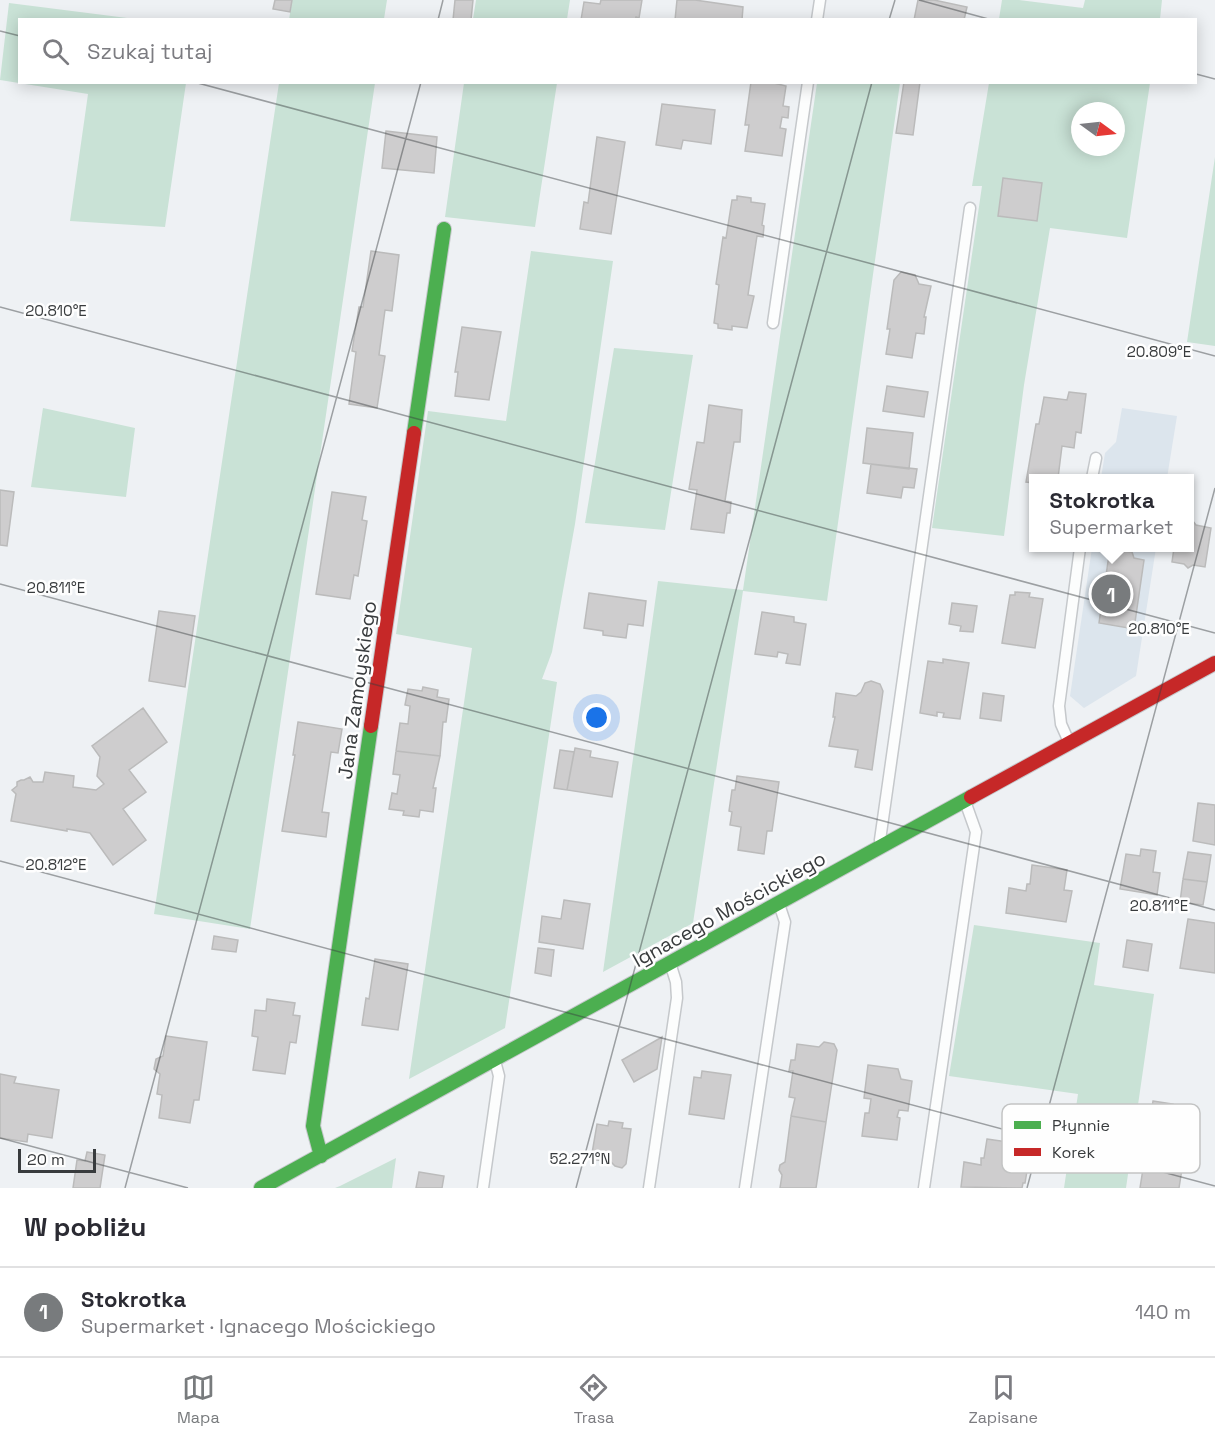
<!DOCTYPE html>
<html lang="pl">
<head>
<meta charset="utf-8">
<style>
  body { margin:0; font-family:"Space Grotesk",sans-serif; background:#f2f2f3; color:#2b2b33 }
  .compass { position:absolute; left:1071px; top:102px; width:54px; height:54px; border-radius:50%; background:#fff; box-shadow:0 3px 15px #0003; rotate:105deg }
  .scale { position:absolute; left:18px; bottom:15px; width:78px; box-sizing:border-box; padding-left:6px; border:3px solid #383b3d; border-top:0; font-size:16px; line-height:21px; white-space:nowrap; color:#383b3d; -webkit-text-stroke:4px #fefefe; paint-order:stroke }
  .you { position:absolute; left:597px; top:718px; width:21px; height:21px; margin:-15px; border:4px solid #fff; border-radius:50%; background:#1a73e8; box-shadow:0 0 0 9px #1a73e833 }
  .badge { display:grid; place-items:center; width:39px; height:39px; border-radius:50%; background:#787b7d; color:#fff; font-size:20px; font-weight:700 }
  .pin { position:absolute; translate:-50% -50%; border:3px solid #fff; box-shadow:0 2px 6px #0006 }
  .popup { position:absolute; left:1029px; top:474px; width:165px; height:78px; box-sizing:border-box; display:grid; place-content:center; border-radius:0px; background:#fff; filter:drop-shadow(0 2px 4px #0005); font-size:20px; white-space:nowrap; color:#7c7c81 }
  .popup b { font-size:22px; color:#2b2b33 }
  .popup::after { content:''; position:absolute; left:50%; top:100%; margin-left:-12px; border:12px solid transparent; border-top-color:#fff }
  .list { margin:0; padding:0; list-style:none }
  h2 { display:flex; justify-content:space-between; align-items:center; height:78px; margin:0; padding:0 24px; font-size:26px }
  h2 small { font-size:20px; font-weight:400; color:#7c7c81 }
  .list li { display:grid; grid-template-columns:39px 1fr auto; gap:18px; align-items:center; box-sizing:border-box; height:90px; padding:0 24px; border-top:2px solid #e1e1e2 }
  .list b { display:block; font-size:22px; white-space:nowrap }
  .list p { margin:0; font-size:20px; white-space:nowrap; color:#7c7c81 }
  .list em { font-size:20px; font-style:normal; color:#7c7c81 }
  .icon { flex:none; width:33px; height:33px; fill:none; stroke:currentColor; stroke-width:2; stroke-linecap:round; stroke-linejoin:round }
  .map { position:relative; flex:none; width:1215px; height:1188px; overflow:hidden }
  .search { position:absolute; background:#fff; box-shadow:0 3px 15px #0003; left:18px; right:18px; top:18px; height:66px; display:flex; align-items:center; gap:15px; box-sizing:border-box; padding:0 21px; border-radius:0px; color:#7c7c81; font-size:22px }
  .sheet { height:168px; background:#fff }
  nav { display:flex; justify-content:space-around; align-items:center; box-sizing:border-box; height:84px; border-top:2px solid #e1e1e2; background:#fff; font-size:16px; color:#7c7c81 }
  nav a { display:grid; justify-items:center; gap:3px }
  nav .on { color:#787b7d }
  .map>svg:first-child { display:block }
  .built { fill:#dce5ed }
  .green { fill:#c9e2d6; fill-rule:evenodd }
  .building { fill:#cecdce; stroke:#bbb; stroke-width:1.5 }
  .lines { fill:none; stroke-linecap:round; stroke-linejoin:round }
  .lane-casing { stroke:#c5c8cb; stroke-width:13 }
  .fast-casing { stroke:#c5c8cb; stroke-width:16 }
  .jam-casing { stroke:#c5c8cb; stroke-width:16 }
  .lane { stroke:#fcfdfd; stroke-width:10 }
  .fast { stroke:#4caf50; stroke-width:14 }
  .jam { stroke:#c62828; stroke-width:14 }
  .ticks { fill:none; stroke:#383b3d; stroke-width:1.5; stroke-opacity:0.45 }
  .labels { text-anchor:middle; stroke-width:5; stroke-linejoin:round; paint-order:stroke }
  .street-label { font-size:20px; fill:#383b3d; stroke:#fefefe }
  .key { fill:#fefefe; stroke:#c3c4c4; stroke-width:1.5 }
  .key-label { font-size:16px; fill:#383b3d }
  .ticks-label { font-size:15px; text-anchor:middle; fill:#383b3d; stroke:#fefefe; stroke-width:5; stroke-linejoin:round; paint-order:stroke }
</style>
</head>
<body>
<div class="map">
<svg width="1215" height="1188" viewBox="0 0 1215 1188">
  <rect width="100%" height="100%" fill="#eef1f4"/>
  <path class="built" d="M1122 408 1177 416 1167 478H1101L1105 453 1116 442Z
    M1092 548H1156L1136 676 1084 708 1070 696Z"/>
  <path class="green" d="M292 0H387L384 19 289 20Z
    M476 0H570L567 19H473Z
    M1002 0H1019L1083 8 1085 0H1162L1160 19H999Z
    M9 3 135 19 20 20V82L186 83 165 227 70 221 88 94 0 80Z
    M279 83H375L250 929 154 914Z
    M464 83H557L535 227 445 217Z
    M817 83H900L827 601 743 591 693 923 603 972 658 581 743 590Z
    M989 83H1150L1127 238 1050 228 1024 385 1004 536 932 528 982 186H972ZM1080 111H1116V147H1080Z
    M1215 157V346L1187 342Z
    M531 251 613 261 575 524 552 652 542 679 557 682 505 1028 409 1079 472 648 396 634 428 411 506 421Z
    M614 348 693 355 665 530 585 523Z
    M43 408 135 428 126 497 31 487Z
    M974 925 1100 943 1094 985 1154 994 1126 1188H1064L1078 1094 949 1076Z
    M396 1158 392 1188H335L340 1186Z"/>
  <path class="building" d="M275 0H292L290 12 273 9Z
    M455 0H473L471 20H453Z
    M601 0H642L639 18 636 17 635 20H581L584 2 600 4Z
    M677 0H695L743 7 742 20H675Z
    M918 0H934L967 7 964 20H914Z
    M751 82H770L786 86 783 106 789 107 788 118 782 117 780 128 786 129 782 156 745 151 749 125H745Z
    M904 82H920L913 135 896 133Z
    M662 104 715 110 711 144 683 140 681 149 656 145Z
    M386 131 437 137 434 173 382 168Z
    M597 137 625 142 611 234 580 229 584 202 588 203Z
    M1003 178 1042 183 1037 221 998 216Z
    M737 196 751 198V202L765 204 762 225 764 226 763 237 757 236 748 295 754 296 747 328 732 326V330L718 328V324L714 323 719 285 716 284 723 237 726 238 732 200H737Z
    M371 251 399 255 392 311 385 310 379 355 385 356 377 408 349 404 356 352 352 351 359 307H363Z
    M901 272 915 275 919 284 931 286 924 317H926L924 334 916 333 912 358 886 354 890 329H887L894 280Z
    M462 327 501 332 489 400 455 396 458 372H455Z
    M887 386 928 392 924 417 883 411Z
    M1069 392 1086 394 1081 433 1076 432 1074 448 1062 446 1058 478H1033V483L1026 482 1036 424H1039L1044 397 1067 400Z
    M709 405 742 410 740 442H734L725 501 731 502 730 513H727L724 533 691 529 697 490 689 489 697 442 704 443Z
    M867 428 913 433 909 469 863 463Z
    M871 464 917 469 914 488 903 487 901 498 867 493Z
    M0 490 14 492 7 546 0 545Z
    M332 492 366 497 362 520 367 521 358 576 354 575 350 599 316 594Z
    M1189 519 1192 520 1196 525 1211 528 1205 567 1193 565 1188 568 1184 564 1172 562 1174 548H1189Z
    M1123 551 1132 552 1134 558 1144 560 1134 629 1099 623 1109 555 1119 556Z
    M1015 592 1030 593 1029 597 1043 599 1035 648 1002 643 1010 595H1015Z
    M589 593 646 601 643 626 628 624 626 638 603 635V631L584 628Z
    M952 603 977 606 973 632 960 631 961 626 949 624Z
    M159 611 195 616 185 687 149 681Z
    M762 612 794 617V622L806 624 800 665 786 663 788 654 778 652 777 657 755 654Z
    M943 659 969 663 960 719 943 717 944 713 937 712V716L920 713 928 661 943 663Z
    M871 681 880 684 883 691 872 770 855 767 858 750 829 746 835 717H833L836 693 856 696 861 692 865 683Z
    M423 687 438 690 437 697 449 699 446 722H443L440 756 396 751 400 723 408 724 410 706 405 705 408 689 422 691Z
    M983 693 1004 696 1001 721 980 718Z
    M143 708 167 742 129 770 146 792 123 809 146 840 113 865 90 833 67 829V831L11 821 16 794 12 790 17 786V782L21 780H24L30 777 33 782H43L45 772 74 776 73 787 96 790 104 784 97 776 100 757 92 746Z
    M298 722 342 729 338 753 331 752 322 812 329 813 326 837 282 831 295 755H293Z
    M575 748 591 751 590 757 618 762 612 797 567 790Z
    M560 750 574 752 567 790 554 788Z
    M396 751 440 756 433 788H436L433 812 420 810 419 817 403 815 404 811 389 809 392 793 397 794 400 775 393 774Z
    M737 776 779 782 772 831H767L764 854 738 850 741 827 730 825 732 812 729 811 732 790H735Z
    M1198 803 1215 805V845L1193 841Z
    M1141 849 1156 851 1153 872 1160 873 1157 895 1120 889 1126 854 1140 856Z
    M1188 852 1211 855 1207 882 1183 879Z
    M1032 865 1067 870 1064 890 1072 891 1066 922 1006 913 1009 888 1026 891 1027 884H1030Z
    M1183 879 1207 882 1203 905 1180 902Z
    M564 900 590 904 583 949 539 942 542 916 561 919Z
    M1188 919 1215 923V973L1180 968Z
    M214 936 238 940 236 952 212 949Z
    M1127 940 1152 944 1148 971 1123 967Z
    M538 948 554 950 551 976 535 973Z
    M375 959 408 964 398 1030 362 1025 366 998 369 999Z
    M267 999 295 1003 293 1015 300 1016 296 1043 290 1042 285 1074 253 1070 258 1037 252 1036 255 1010 266 1011Z
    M166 1036 207 1042 199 1100H194L190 1123 159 1118 162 1095 157 1094 160 1074 154 1069 156 1059 163 1056Z
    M662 1037 657 1069 634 1082 622 1060Z
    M824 1042 834 1044 837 1050 826 1122 791 1116 795 1098 789 1097 793 1071H789L791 1060H795L797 1044 819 1047Z
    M868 1065 898 1069 901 1079 912 1081 908 1111 899 1110 897 1117 900 1118 897 1140 862 1136 865 1113H869L871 1099 864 1098Z
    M702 1071 731 1075 724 1119 689 1114 694 1077 701 1078Z
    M0 1074 16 1077 14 1083 59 1090 52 1138 28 1134 27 1142 0 1138Z
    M1153 1101 1173 1104 1172 1108 1191 1111 1188 1128H1184L1180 1155 1184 1156 1179 1188H1140L1146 1150 1150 1151 1152 1138 1148 1137Z
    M791 1116 826 1122 816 1188H780L782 1175 779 1170 780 1165 785 1162Z
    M609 1121 623 1123 622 1128 631 1129 626 1164 622 1168 615 1166 611 1162 591 1159 597 1124 608 1126Z
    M987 1139 1022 1144 1019 1164 1028 1165 1025 1183H1023L1022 1188 961 1187 964 1162 981 1165V1158H984Z
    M87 1152 105 1155 100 1188H73L77 1160 85 1161Z
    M419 1172 444 1176 442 1188H416Z"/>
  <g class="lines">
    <defs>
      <path id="lane" d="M817 20 820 0
        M773 323 808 82
        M1092 478 1096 458
        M1069 742 1061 724 1059 706 1080 548
        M880 840 970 208
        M483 1188 499 1076 495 1061
        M649 1188 677 998 676 982 671 966
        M745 1188 785 922 780 907
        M924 1188 976 832 966 804"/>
      <path id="fast" d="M414 433 444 229
        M321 1156 313 1126 371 726
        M261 1188 971 797"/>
      <path id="jam" d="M371 726 414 433
        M971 797 1215 663"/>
    </defs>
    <use href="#lane" class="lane-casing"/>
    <use href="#fast" class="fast-casing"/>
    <use href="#jam" class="jam-casing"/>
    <use href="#lane" class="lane"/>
    <use href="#fast" class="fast"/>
    <use href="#jam" class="jam"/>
  </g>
  <path class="ticks" d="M919 0 992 20M438 20 443 0M889 20 895 0M0 31 20 36M1196 74 1215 79M194 82 1215 356M0 307 1215 633M0 584 1215 910M0 861 1215 1186M0 1138 188 1188M125 1188 421 82M576 1188 872 82M1027 1188 1215 488"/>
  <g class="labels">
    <g class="street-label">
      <text transform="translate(357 690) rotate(-82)" y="7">Jana Zamoyskiego</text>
      <text transform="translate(729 909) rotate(-29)" y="7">Ignacego Mościckiego</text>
    </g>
  </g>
  <rect x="1002" y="1104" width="198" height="69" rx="9" class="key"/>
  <rect x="1014" y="1121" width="27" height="8" fill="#4caf50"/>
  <rect x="1014" y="1148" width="27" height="8" fill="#c62828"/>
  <g class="key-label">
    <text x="1052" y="1131">Płynnie</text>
    <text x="1052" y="1158">Korek</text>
  </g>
  <g class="ticks-label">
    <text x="56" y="316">20.810°E</text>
    <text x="1159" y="357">20.809°E</text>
    <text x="56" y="593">20.811°E</text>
    <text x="1159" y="634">20.810°E</text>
    <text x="56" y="870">20.812°E</text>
    <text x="1159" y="911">20.811°E</text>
    <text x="580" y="1164">52.271°N</text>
  </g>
</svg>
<svg class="compass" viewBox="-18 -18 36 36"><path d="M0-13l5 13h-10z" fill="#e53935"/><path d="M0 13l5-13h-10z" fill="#7c7c81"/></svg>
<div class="scale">20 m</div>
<div class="you"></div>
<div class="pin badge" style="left:1111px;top:594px">1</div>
<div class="popup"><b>Stokrotka</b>Supermarket</div>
<div class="search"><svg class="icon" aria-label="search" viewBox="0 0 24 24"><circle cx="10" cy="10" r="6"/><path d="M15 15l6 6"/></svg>Szukaj tutaj</div>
</div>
<section class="sheet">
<h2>W pobliżu<small></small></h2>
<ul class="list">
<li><span class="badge">1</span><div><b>Stokrotka</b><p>Supermarket · Ignacego Mościckiego</p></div><em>140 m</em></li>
</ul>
</section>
<nav>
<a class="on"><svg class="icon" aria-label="map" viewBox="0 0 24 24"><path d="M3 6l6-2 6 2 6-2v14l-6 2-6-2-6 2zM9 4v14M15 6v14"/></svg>Mapa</a>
<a><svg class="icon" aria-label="directions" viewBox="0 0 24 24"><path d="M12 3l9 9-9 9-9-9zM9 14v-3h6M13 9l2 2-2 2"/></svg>Trasa</a>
<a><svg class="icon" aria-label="saved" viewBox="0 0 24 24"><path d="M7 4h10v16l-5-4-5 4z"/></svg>Zapisane</a>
</nav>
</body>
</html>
